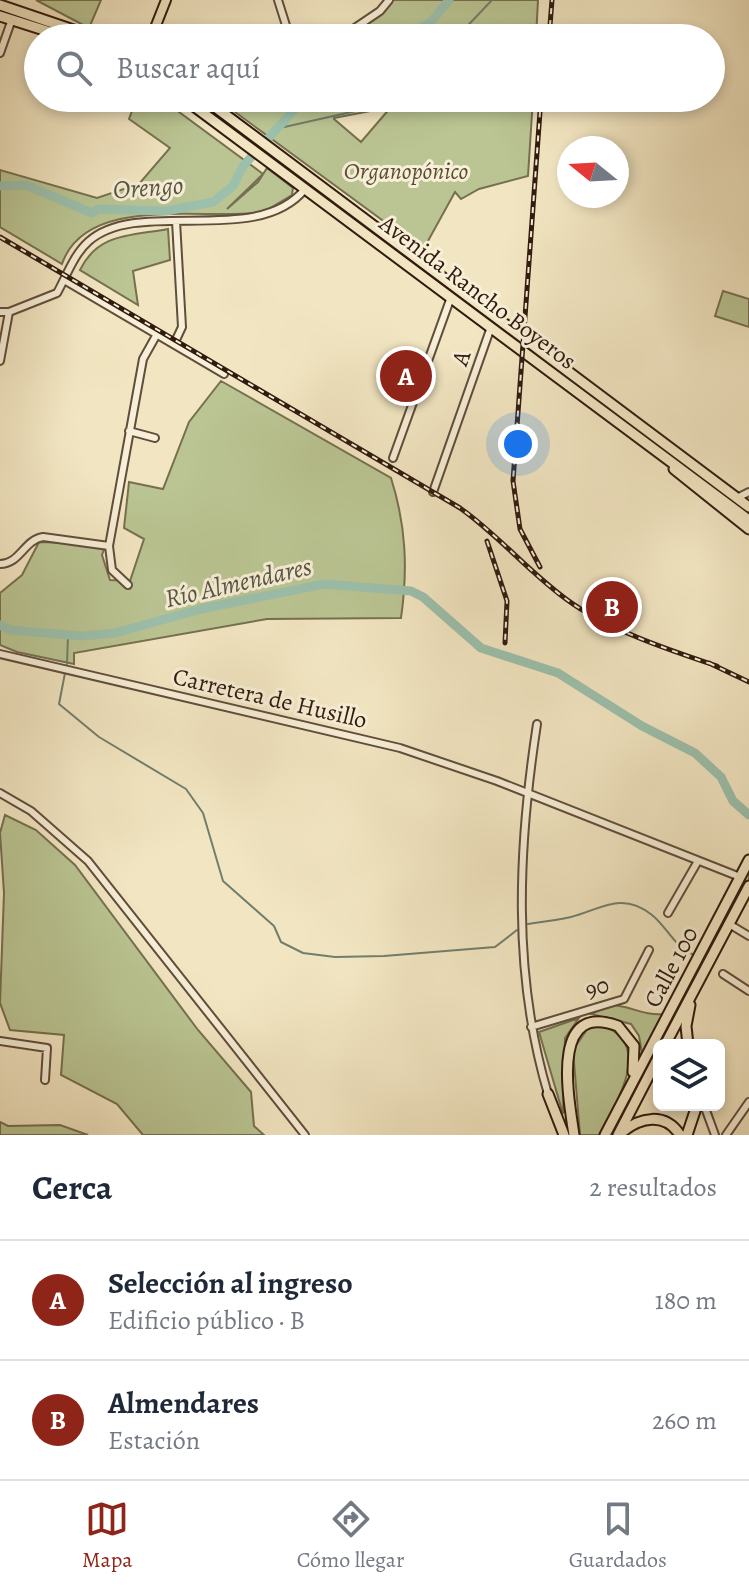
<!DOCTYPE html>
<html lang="es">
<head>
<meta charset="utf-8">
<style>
  body { margin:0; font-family:Alegreya,serif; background:#f6f6f7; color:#1f2937 }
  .controls { position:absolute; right:24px; bottom:24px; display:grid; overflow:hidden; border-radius:12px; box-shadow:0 4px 12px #0003 }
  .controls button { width:72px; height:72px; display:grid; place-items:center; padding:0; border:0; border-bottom:2px solid #e0e1e3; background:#fff; color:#1f2937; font:40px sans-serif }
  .compass { position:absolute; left:557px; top:136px; width:72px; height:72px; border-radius:50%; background:#fff; box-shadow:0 4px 12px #0003; rotate:288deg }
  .you { position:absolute; left:518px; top:444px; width:28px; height:28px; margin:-20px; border:6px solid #fff; border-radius:50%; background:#1a73e8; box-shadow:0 0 0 12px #1a73e833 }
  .badge { display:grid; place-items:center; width:52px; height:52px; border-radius:50%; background:#8f2418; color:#fff; font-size:26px; font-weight:700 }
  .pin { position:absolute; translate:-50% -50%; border:4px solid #fff; box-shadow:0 2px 8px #0006 }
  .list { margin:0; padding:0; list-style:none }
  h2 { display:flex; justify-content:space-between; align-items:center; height:104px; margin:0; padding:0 32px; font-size:34px }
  h2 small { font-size:26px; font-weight:400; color:#747a83 }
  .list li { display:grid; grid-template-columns:52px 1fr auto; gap:24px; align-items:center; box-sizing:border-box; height:120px; padding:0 32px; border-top:2px solid #e0e1e3 }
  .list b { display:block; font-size:30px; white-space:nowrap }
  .list p { margin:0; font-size:26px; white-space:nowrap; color:#747a83 }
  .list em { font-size:26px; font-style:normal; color:#747a83 }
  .icon { flex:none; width:44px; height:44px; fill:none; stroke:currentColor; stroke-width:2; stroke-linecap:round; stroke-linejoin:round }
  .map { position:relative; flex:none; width:749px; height:1135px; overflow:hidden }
  .search { position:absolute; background:#fff; box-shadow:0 4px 12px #0003; left:24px; right:24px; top:24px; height:88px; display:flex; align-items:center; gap:20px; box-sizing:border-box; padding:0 28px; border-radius:44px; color:#747a83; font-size:30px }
  .sheet { height:344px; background:#fff }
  nav { display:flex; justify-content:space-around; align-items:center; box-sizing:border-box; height:112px; border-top:2px solid #e0e1e3; background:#fff; font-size:22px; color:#747a83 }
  nav a { display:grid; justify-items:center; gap:4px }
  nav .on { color:#8f2418 }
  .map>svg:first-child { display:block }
  .green { fill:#bac593; stroke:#767050; stroke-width:2; fill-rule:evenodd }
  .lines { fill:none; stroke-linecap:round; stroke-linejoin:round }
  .stream { stroke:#717e6d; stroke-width:2 }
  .river { stroke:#9cc0ac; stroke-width:9 }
  .minor-casing { stroke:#614d3b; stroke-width:10 }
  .major-casing { stroke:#311a0e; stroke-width:12 }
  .highway-casing { stroke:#311a0e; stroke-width:13 }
  .minor { stroke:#f7efd7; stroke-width:6 }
  .major { stroke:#f2e6c2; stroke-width:8 }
  .highway { stroke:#f2e6c2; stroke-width:9 }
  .rail-casing { stroke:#311a0e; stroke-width:5 }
  .rail { stroke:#f7efd7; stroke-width:2; stroke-dasharray:6; stroke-linecap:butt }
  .labels { text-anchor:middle; stroke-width:6; stroke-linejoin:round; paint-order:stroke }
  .park-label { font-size:24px; font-style:italic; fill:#5a4d36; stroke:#f7efd7 }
  .street-label { font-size:24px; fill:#311a0e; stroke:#f7efd7 }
  .water-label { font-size:26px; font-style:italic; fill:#565445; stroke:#f7efd7 }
</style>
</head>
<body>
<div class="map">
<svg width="749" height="1135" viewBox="0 0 749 1135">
  <rect width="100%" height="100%" fill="#f2e6c2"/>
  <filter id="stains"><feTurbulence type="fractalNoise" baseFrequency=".0025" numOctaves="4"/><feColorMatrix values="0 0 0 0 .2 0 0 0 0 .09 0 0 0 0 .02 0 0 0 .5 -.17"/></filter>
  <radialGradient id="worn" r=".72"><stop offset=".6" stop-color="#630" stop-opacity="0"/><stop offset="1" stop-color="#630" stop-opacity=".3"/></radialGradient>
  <path class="green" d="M36 0H101L89 28Z
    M389 0H538L536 38H329L367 18Z
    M137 98H160L263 174 227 209 258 182 267 168 293 188 292 195 267 210 254 213C198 219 85 196 62 264L0 227V170L97 198 139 184 170 148 129 119Z
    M216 98H533L528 176 479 189 461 199 455 192 423 250ZM391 107 361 142 334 119V118Z
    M168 229 170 260 133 271 138 305 80 270C98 233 130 236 168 229Z
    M723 291 749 299V327L715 316Z
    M221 381 391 478C406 525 408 569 401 618L267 619 74 653V664L17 652 0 645V593L22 575 39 542 106 544 102 555 110 580 130 581 144 539 124 528 129 482 163 489 189 422Z
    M5 815 36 830 75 865 198 1030 251 1092 254 1126 264 1135H143L117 1104 61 1075 64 1035 10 1030 0 1003 4 893 0 833Z
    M749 865V881L659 1045 615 1135H608Z
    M610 1005C630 1005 642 1016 664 1014L642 1054 639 1036 631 1024 591 1014Z
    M579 1018 565 1038 563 1114 539 1032Z
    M601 1025C655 1043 617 1101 599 1135H580L573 1050 588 1028Z
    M0 1122 8 1126 60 1125 88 1135H0Z"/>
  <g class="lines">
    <path class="stream" d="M456 38 492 0
      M280 128 360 110 389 98
      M67 664 68 635
      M65 673 59 704 99 737 186 789 203 813 223 881 274 926 281 942 303 953 335 957 384 956 495 947 517 930
      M528 924C542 922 557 920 571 917 601 909 622 891 652 915 667 927 674 946 692 954"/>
    <path class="river" d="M402 38 431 22 449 0
      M0 186 26 185 92 213 98 209 166 211 213 202 233 186 243 166 305 98
      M0 625 10 630 82 636 115 633 201 609 324 584 411 591 423 597 481 648 558 673 642 726 695 753 721 777 733 801 749 815"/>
    <defs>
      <path id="minor" d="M278 0 290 38
        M340 38 380 11 389 0
        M0 53 12 19
        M64 280 224 374
        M0 312H9L57 293C67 275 74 254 89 241 139 197 257 248 305 189
        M174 344 182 327 176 221
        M0 361 9 312
        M129 431 155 438
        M393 458 451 297
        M433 492 491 327
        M737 498 749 492
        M0 564C20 564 24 540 43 537L109 546
        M128 585 112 570 109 546 143 359 157 334
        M0 654 400 748 497 781 740 877
        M537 724C518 848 512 973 548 1094
        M0 793 31 811 88 861 305 1135
        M668 913 698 861
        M729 924 749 936
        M723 974 749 991
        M531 1027 624 999 649 950
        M0 1041 47 1048 45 1080
        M704 1105 715 1135
        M726 1135 749 1102"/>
      <path id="major" d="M151 38 166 0"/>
      <path id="highway" d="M0 5 97 38
        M0 16 69 38
        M183 98 749 520
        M203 98 749 507
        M674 469 749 529
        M665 1045 749 886
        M688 1045 686 1026 690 1005
        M548 1094 564 1135
        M621 1133C640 1117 665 1112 680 1135
        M574 1135C569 1100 549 1000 618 1026L634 1046 633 1072
        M605 1135 749 860
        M618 1135 659 1056
        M687 1135 697 1105"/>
    </defs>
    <use href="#minor" class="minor-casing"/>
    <use href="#major" class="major-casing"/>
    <use href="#highway" class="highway-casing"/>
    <use href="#minor" class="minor"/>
    <use href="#major" class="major"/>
    <use href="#highway" class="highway"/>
    <defs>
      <path id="rail" d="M549 38 552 0
        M0 237 460 508C498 535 528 571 566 599 606 629 669 650 717 666
        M487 541 507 601 505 643
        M540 567 520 529 513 481 541 98
        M709 663 749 682"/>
    </defs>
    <use href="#rail" class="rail-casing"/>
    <use href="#rail" class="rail"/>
  </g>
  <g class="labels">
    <g class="park-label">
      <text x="406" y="179">Organopónico</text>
    </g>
    <g class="street-label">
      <text transform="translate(478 292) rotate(37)" y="8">Avenida Rancho Boyeros</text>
      <text transform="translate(461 358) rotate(-71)" y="8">A</text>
      <text transform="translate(270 698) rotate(13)" y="8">Carretera de Husillo</text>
      <text transform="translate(671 967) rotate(-62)" y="8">Calle 100</text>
      <text transform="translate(597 987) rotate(-18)" y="8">90</text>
    </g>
    <g class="water-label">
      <text transform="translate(148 187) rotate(-4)" y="9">Orengo</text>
      <text transform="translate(238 582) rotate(-13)" y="9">Río Almendares</text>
    </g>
  </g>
  <rect width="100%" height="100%" filter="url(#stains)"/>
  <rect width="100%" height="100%" fill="url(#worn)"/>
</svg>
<div class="controls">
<button><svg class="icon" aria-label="layers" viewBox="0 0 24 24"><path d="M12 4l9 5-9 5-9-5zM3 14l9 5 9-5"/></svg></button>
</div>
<svg class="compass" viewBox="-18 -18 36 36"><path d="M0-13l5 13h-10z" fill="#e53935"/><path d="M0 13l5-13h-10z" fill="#747a83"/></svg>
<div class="you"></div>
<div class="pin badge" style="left:406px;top:376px">A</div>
<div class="pin badge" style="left:612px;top:607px">B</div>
<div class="search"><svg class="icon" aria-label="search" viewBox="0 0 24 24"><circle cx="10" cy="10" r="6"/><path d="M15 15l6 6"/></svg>Buscar aquí</div>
</div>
<section class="sheet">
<h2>Cerca<small>2 resultados</small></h2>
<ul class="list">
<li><span class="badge">A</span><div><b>Selección al ingreso</b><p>Edificio público · B</p></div><em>180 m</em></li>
<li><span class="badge">B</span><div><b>Almendares</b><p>Estación</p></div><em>260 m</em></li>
</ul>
</section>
<nav>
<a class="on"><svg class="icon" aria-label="map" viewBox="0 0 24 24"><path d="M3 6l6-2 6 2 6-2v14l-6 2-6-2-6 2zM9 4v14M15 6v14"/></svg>Mapa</a>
<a><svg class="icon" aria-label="directions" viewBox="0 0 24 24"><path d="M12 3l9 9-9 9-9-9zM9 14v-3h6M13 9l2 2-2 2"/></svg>Cómo llegar</a>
<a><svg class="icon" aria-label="saved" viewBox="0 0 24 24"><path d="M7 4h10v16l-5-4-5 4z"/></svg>Guardados</a>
</nav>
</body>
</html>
